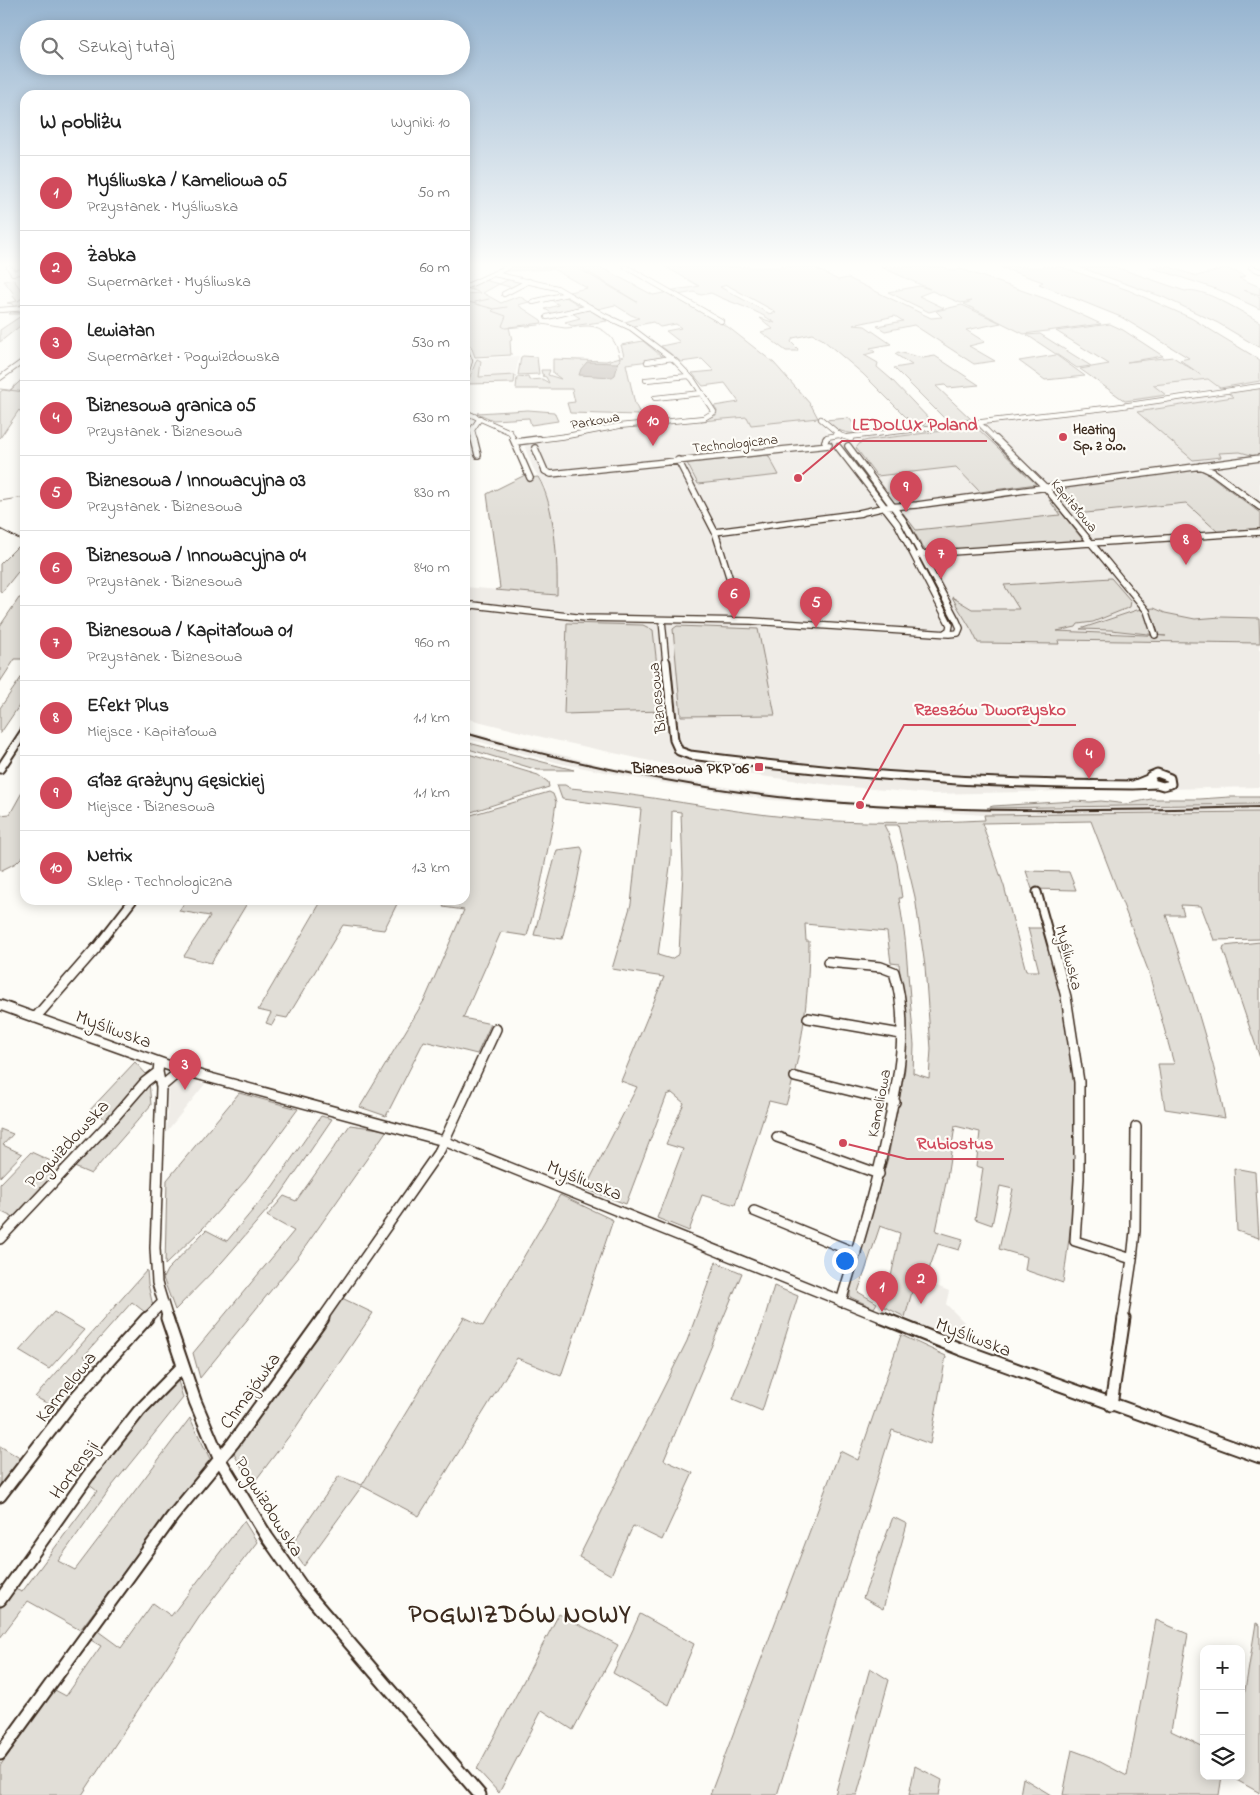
<!DOCTYPE html>
<html lang="pl">
<head>
<meta charset="utf-8">
<style>
  body { margin:0; font-family:"Indie Flower",sans-serif; background:#f6f6f6; color:#222 }
  .controls { position:absolute; right:15px; bottom:15px; display:grid; overflow:hidden; border-radius:10px; box-shadow:0 2px 12px #0003 }
  .controls button { width:45px; height:45px; display:grid; place-items:center; padding:0; border:0; border-bottom:1px solid #e0e0e0; background:#fff; color:#222; font:25px sans-serif }
  .you { position:absolute; left:844px; top:1260px; width:18px; height:18px; margin:-12px; border:4px solid #fff; border-radius:50%; background:#1a73e8; box-shadow:0 0 0 8px #1a73e833 }
  .badge { display:grid; place-items:center; width:32px; height:32px; border-radius:50%; background:#d1495b; color:#fff; font-size:16px; font-weight:700 }
  .pin { position:absolute; translate:-50% -41px; filter:drop-shadow(0 1px 2px #0008) }
  .pin::after { content:''; position:absolute; top:26px; width:18px; height:15px; background:inherit; clip-path:polygon(0 0,100% 0,50% 100%) }
  .list { margin:0; padding:0; list-style:none }
  h2 { display:flex; justify-content:space-between; align-items:center; height:65px; margin:0; padding:0 20px; font-size:21px }
  h2 small { font-size:16px; font-weight:400; color:#767676 }
  .list li { display:grid; grid-template-columns:32px 1fr auto; gap:15px; align-items:center; box-sizing:border-box; height:75px; padding:0 20px; border-top:1px solid #e0e0e0 }
  .list b { display:block; font-size:19px; white-space:nowrap }
  .list p { margin:0; font-size:16px; white-space:nowrap; color:#767676 }
  .list em { font-size:16px; font-style:normal; color:#767676 }
  .icon { flex:none; width:28px; height:28px; fill:none; stroke:currentColor; stroke-width:2; stroke-linecap:round; stroke-linejoin:round }
  .map { position:relative; flex:none; width:1260px; height:1795px; overflow:hidden }
  .search { position:absolute; background:#fff; box-shadow:0 2px 12px #0003; left:20px; top:20px; width:450px; height:55px; display:flex; align-items:center; gap:12px; box-sizing:border-box; padding:0 18px; border-radius:28px; color:#767676; font-size:19px }
  .panel { position:absolute; background:#fff; box-shadow:0 2px 12px #0003; left:20px; top:90px; width:450px; height:815px; border-radius:15px }
  .map>svg:first-child { display:block }
  .built { fill:#efece7 }
  .green { fill:#e1ded7; stroke:#8e847a; fill-rule:evenodd }
  .water { fill:#bbb4ad; stroke:#887d74 }
  .lines { fill:none; stroke-linecap:round; stroke-linejoin:round }
  .stream { stroke:#887d74; stroke-width:1 }
  .minor-far4-casing { stroke:#3b2a1e; stroke-width:6 }
  .minor-far3-casing { stroke:#3b2a1e; stroke-width:8 }
  .minor-far2-casing { stroke:#3b2a1e; stroke-width:11 }
  .minor-far1-casing { stroke:#3b2a1e; stroke-width:12 }
  .minor-casing { stroke:#3b2a1e; stroke-width:15 }
  .minor-far4 { stroke:#fdfcf7; stroke-width:4.5 }
  .minor-far3 { stroke:#fdfcf7; stroke-width:5.5 }
  .minor-far2 { stroke:#fdfcf7; stroke-width:7 }
  .minor-far1 { stroke:#fdfcf7; stroke-width:9 }
  .minor { stroke:#fdfcf7; stroke-width:11 }
  .rail-far1 { stroke:#3b2a1e; stroke-width:1 }
  .rail { stroke:#3b2a1e; stroke-width:2 }
  .poi-dot { fill:#d1495b; stroke:#fdfcf7; stroke-width:2 }
  .labels { text-anchor:middle; stroke-width:4.5; stroke-linejoin:round; paint-order:stroke }
  .far-street-label { font-size:14px; fill:#3b2a1e; stroke:#fdfcf7 }
  .far-poi-label { font-size:14px; font-weight:bold; fill:#3b2a1e; stroke:#fdfcf7; text-anchor:start }
  .street-label { font-size:16px; fill:#3b2a1e; stroke:#fdfcf7 }
  .poi-label { font-size:16px; font-weight:bold; fill:#3b2a1e; stroke:#fdfcf7; text-anchor:end }
  .near-street-label { font-size:19px; fill:#3b2a1e; stroke:#fdfcf7 }
  .near-district-label { font-size:25px; font-weight:bold; letter-spacing:1px; fill:#3b2a1e; stroke:#fdfcf7 }
  .leader { fill:none; stroke:#d1495b; stroke-width:2 }
  .callout-dot { fill:#d1495b; stroke:#fdfcf7; stroke-width:2 }
  .callout-label { font-size:18px; text-anchor:middle; font-weight:bold; fill:#d1495b; stroke:#fdfcf7; stroke-width:4.5; stroke-linejoin:round; paint-order:stroke }
</style>
</head>
<body>
<div class="map">
<svg width="1260" height="1795" viewBox="0 0 1260 1795">
  <rect width="100%" height="100%" fill="#fdfcf7"/>
  <filter id="ink" filterUnits="userSpaceOnUse"><feTurbulence type="fractalNoise" baseFrequency=".02" numOctaves="2"/><feDisplacementMap in="SourceGraphic" scale="10" xChannelSelector="R" yChannelSelector="G"/><feConvolveMatrix kernelMatrix="1 2 1 2 8 2 1 2 1" color-interpolation-filters="sRGB"/></filter>
  <g filter="url(#ink)">
    <path class="built" d="M519 356 514 383 467 384 477 359Z
      M1208 379 1220 388 1166 395 1152 385Z
      M1228 393 1260 418V631L1214 638 1054 631 1166 641 1260 643V787L931 794 839 786 664 764 550 739 465 718V587L557 595 556 554 545 487 533 468 524 445 528 442 621 428 747 417 751 425 818 418 835 442 1040 418Z
      M465 731 610 767 731 788 801 797 902 806 983 809 1260 804V812L984 815 771 800 656 782 559 763 465 738Z
      M190 1079 205 1084 167 1131 168 1091 172 1085 177 1082Z
      M915 1281 923 1284 925 1281 949 1291 946 1304 964 1322 960 1335 955 1340 924 1328 905 1317Z"/>
    <path class="green" d="M510 267H576L637 302 580 267H600L653 295 669 292 728 327 774 363 811 405 818 418 751 425 747 417 701 421 716 415 717 410 714 406 739 402 725 383 703 386 692 373 714 371 702 359 681 362 661 346 680 342 666 331 681 328 676 324 660 327 653 322 634 326 625 322 639 318 631 315 615 305 598 309 569 292 587 288 553 269 502 271Z
      M666 267H813L838 280 848 278 931 318 942 317 936 311 962 305 1001 323 966 330 985 342 969 346 995 361 974 364 914 325 885 331 877 326 903 321 895 316 853 325 865 326 891 344 870 348 875 352 864 355 878 363 877 367 891 379 933 423 914 425 863 374 822 339 812 334 793 338 791 342 798 349 797 351H786L761 332 773 329 760 318 775 323C755 308 732 304 711 293L701 295 694 292 678 295 669 291C680 288 689 289 699 286ZM727 285 776 312 770 314 720 287Z
      M881 267H944L953 271 961 269 1049 300 1101 324 1024 334 964 304 972 301 961 303 932 291 919 296 944 308 929 312 888 292 919 286 930 289Z
      M1000 267H1062L1128 290 1191 318 1260 360V381L1220 388 1208 379 1153 385 1166 395 1125 401 1080 369 1109 364 1056 331 1110 324 1123 330 1163 356 1127 362 1173 357 1201 375 1180 360 1189 358 1121 317 1039 284 1043 282Z
      M1079 267H1115L1185 291C1202 286 1243 313 1260 322V348L1218 323 1163 297Z
      M1150 267H1169L1197 276 1226 268 1246 276 1239 278 1260 287V295L1244 290 1260 297V309L1219 290Z
      M13 279 25 295 18 301 25 297V303L14 307 12 304 7 303 17 301 12 295 14 294 4 281Z
      M510 279 524 282 513 288 499 284 483 293 501 303 519 296 529 302 518 305 541 320 542 323 509 327 512 340 510 341 511 355 475 357 471 346H467L465 342V294L481 293 467 288 484 280 499 284Z
      M564 296 584 308 555 315 545 309 559 305 550 299Z
      M25 309V322L0 342V330L24 314H9L13 310Z
      M588 309 607 321 572 326 565 322 580 318 572 313Z
      M1040 334 1091 366 1077 368 1027 335Z
      M643 341 665 359 626 364 635 404 644 421 641 422 638 415 570 413 567 403 575 402 572 389H516L517 377 528 376 529 380 542 379 549 383 546 377 542 376 544 375 542 374 541 370H550L548 375 561 379 553 373V359L606 361 624 356 621 345Z
      M898 352 923 358 935 356 979 385 948 388 945 385 936 386 971 419 948 422 894 368 912 365 895 354Z
      M1056 355 1085 376 1045 380 1019 361Z
      M523 356 537 357 539 374 518 375 521 357Z
      M477 359 481 361 479 377 515 375 514 383 467 384Z
      M25 376V417L19 410 0 438V392L3 390 10 391Z
      M1260 387V456H1255L1240 452 1219 453 1221 457 1193 460 1137 412 1233 397 1228 393Z
      M528 410 554 412 558 421 531 425 529 418 493 420 477 413Z
      M849 418 861 433C846 435 835 430 824 420Z
      M976 427 1036 484 980 492 956 467 877 476 856 448 861 442 868 440Z
      M768 455 779 475 698 484 687 463Z
      M1199 469 1203 470 1260 513V529L1218 532 1186 503 1076 514 1056 491 1059 488Z
      M525 475 529 478 538 477C555 504 558 563 557 595L495 590 500 588 487 494Z
      M1049 500 1052 501 1083 540 1081 541 930 551 924 549 903 513 916 530 1060 515Z
      M17 547 25 551V563L2 592 0 591V564Z
      M1111 578 1131 601 1130 607 1093 622 1078 624 1076 627 1057 631 1166 636 1111 630 1080 629 1137 610 1154 608 1165 613 1195 619 1221 617 1259 618 1260 643 1058 640 1059 644 978 643C971 626 960 613 952 597L972 609H1019L1004 585Z
      M19 598H25V659H15L0 682V626Z
      M567 623 643 625 653 630 662 711 564 714Z
      M677 626 758 629 775 715 681 716 673 629Z
      M25 672V697L0 734V708Z
      M465 742 574 770H538L465 748Z
      M465 753 538 775 548 782 549 787 465 814Z
      M557 785H565L570 788C645 794 720 811 795 818 858 824 922 823 985 820L984 815 1260 812V939L1214 940 1201 906 1181 905 1184 915H1166C1188 981 1212 1049 1225 1118L1165 1109 1158 1064H1174L1148 970 1091 821 982 823 1004 886 1026 971H1039L1028 928H1044C1054 970 1067 1012 1072 1055 1082 1131 1074 1207 1063 1283L1025 1270 1027 1257 999 1249 1013 1189 1000 1186 992 1225 975 1219 983 1168 976 1166 980 1132 955 1126 947 1178 936 1231 963 1239 959 1250 938 1244 924 1284 915 1281 905 1317 883 1306 887 1296 900 1233 880 1226 858 1292 877 1303 874 1308 850 1297V1287L888 1158 905 1069 902 994 899 964 891 963 887 932 805 924 806 941H809C809 997 802 1052 786 1105L769 1101 735 1205 702 1195 689 1231 657 1218 683 1149 666 1144 684 1103 672 1093 667 1095 626 1204 585 1189 637 1087 621 1081 664 977 612 969 631 904 641 809 562 799ZM672 811 681 812 683 873 679 954 671 959 658 955 671 859ZM884 825H898L915 897 925 966 931 1049 929 1078 913 1073 914 1045 905 938 899 898H902L897 863 888 833Z
      M25 787V854L16 863 0 871V815L10 814Z
      M549 792 553 794 556 802 553 823 540 888 527 936 501 932 463 1018 491 1024 477 1054 424 1041 386 1116 360 1107 425 999 464 910 443 907 446 900H465V845L471 815Z
      M1229 797H1260V804L987 808 993 806 1074 801 1090 802 1101 801 1127 804 1151 799H1200Z
      M581 847 583 851 577 882 562 939 534 935 557 850Z
      M1026 871 1069 872 1076 890 1032 889Z
      M186 900H249L211 963 184 956 210 916 179 911Z
      M322 900H399L384 930 343 925 287 1018 277 1016 272 1025 266 1023 271 1013 258 1010Z
      M1260 942V1058L1223 949 1224 946Z
      M135 1062 147 1075 108 1120 89 1111Z
      M149 1081 151 1105 91 1174 72 1166Z
      M239 1093 298 1109 246 1180 203 1228 165 1265 167 1180Z
      M321 1116 332 1119 281 1194 222 1262 175 1310 163 1278 167 1270 206 1230 227 1241 273 1186Z
      M350 1125 387 1130 298 1257 200 1378 193 1353 294 1231 267 1216 284 1196 296 1201Z
      M0 1129 13 1134 3 1145 22 1154 0 1177Z
      M31 1152 64 1167 16 1219 0 1211V1184Z
      M1234 1168 1255 1172 1259 1238 1237 1231Z
      M560 1195 613 1220 561 1376 517 1358 419 1516 362 1486 304 1566 290 1547 339 1476 362 1485 464 1317 483 1326Z
      M716 1262 742 1273 664 1460 693 1473 662 1540 633 1526 611 1575 579 1557 687 1341Z
      M147 1270 148 1284 153 1306 146 1313 132 1302 84 1356 99 1368 62 1411 35 1397Z
      M774 1286 798 1296 762 1411 733 1399 761 1330Z
      M342 1298 373 1313 296 1427 252 1485 234 1454 245 1431Z
      M54 1312 84 1330 49 1369 19 1351Z
      M901 1335 946 1356 930 1444 892 1430 777 1795H710L840 1451 858 1460Z
      M177 1377 183 1398 112 1486 58 1561 75 1570 190 1418 212 1463 192 1483 80 1630 28 1601 0 1638V1605L12 1588 22 1592 97 1491 88 1484 127 1433Z
      M0 1446 23 1460 0 1490Z
      M893 1517 907 1524 883 1609 863 1598Z
      M244 1521 257 1542 200 1616 82 1795H0V1766L53 1689 66 1696 101 1646 89 1639 95 1629 121 1648 153 1603 171 1616Z
      M559 1614 618 1645 573 1730 542 1710 499 1793 477 1769Z
      M640 1614 694 1644 669 1705 613 1673Z
      M1156 1620 1188 1634 1171 1731 1204 1747V1776H1222L1219 1795H1063L1072 1750 1091 1757 1127 1776Z
      M1256 1623 1260 1625V1793L1231 1777 1241 1776V1715Z
      M870 1668 889 1680 857 1795H835Z
      M915 1766 942 1780 939 1795H909Z
      M1023 1778 1051 1795H1020Z"/>
    <path class="water" d="M587 362 617 363 618 364 615 375 612 377 579 375 581 369Z"/>
    <g class="lines">
      <path class="stream" d="M465 301 494 309 492 311 506 316 502 326 505 328 539 325
        M475 302 489 299
        M494 309 507 307
        M2 312H8
        M12 312 25 313
        M542 324C550 325 557 327 565 328 572 328 578 326 585 326 605 325 618 341 620 360L617 363
        M0 389 25 392
        M10 390 25 377
        M0 501 25 497"/>
      <defs>
        <path id="minor-far4" d="M9 267 13 273 25 271
          M626 267 721 321
          M1251 267 1260 271
          M494 274 557 288 605 316 631 328 675 361 693 380 714 412 704 418 619 426 567 436 529 441
          M465 287 508 267
          M504 294 529 281
          M533 302 567 294
          M0 310 25 308
          M547 317 590 307
          M465 349 470 361 465 377
          M647 362 672 358
          M0 378 25 360
          M646 380 689 376
          M655 398 702 393
          M465 412 510 432 514 441
          M821 419 840 435
          M979 423 997 441
          M848 437 1115 407 1260 386
          M475 441 472 430 480 418
          M825 441 827 437 839 435 851 439"/>
        <path id="minor-far3" d="M474 439 478 455
          M513 439 530 478
          M996 439 1045 487 1147 611 1155 635
          M825 441 826 439
          M516 442 539 439
          M838 447 897 523 950 625 949 630 945 633
          M535 448 545 471 551 474 829 445
          M678 460 715 532 737 602
          M1200 466 1213 472 1260 507
          M859 513 886 507 917 505 1260 458
          M715 532 862 513
          M915 556 922 554 1260 532
          M465 611 473 605 585 618 751 621 949 634 958 633 960 628 957 621 903 520 848 446
          M662 620 666 663"/>
        <path id="minor-far2" d="M666 662 674 740 679 751 690 755C836 774 986 785 1133 785
          M0 769 25 731
          M1157 773 1170 778 1171 784 1163 786 1153 783 1150 776Z
          M1150 778 1133 785 1156 784
          M1037 892 1053 949
          M95 949 133 900"/>
        <path id="minor-far1" d="M1053 948 1066 997 1079 1082V1179L1075 1241 1132 1259 1135 1231 1136 1127
          M828 962 881 967 894 972C909 1020 900 1071 890 1118 878 1181 859 1241 841 1302
          M0 1005 181 1070 444 1141 886 1319
          M35 1018 96 948
          M808 1018 901 1034
          M159 1063 158 1072 161 1087 155 1248 157 1283 168 1319
          M795 1077 895 1102
          M161 1087 181 1070
          M777 1137 879 1174
          M754 1211 856 1253
          M0 1239 113 1119 145 1082 158 1072
          M146 1319 162 1303
          M322 1319 440 1150 496 1029
          M1123 1319 1132 1259"/>
        <path id="minor" d="M167 1318 195 1401 220 1460 267 1537 305 1591 480 1795
          M883 1318 960 1349 1260 1457
          M1111 1405 1124 1318
          M0 1496 77 1396 147 1318
          M0 1600 88 1476 139 1411 183 1366
          M0 1754 172 1517 233 1443 323 1318"/>
      </defs>
      <use href="#minor-far4" class="minor-far4-casing"/>
      <use href="#minor-far3" class="minor-far3-casing"/>
      <use href="#minor-far2" class="minor-far2-casing"/>
      <use href="#minor-far1" class="minor-far1-casing"/>
      <use href="#minor" class="minor-casing"/>
      <use href="#minor-far4" class="minor-far4"/>
      <use href="#minor-far3" class="minor-far3"/>
      <use href="#minor-far2" class="minor-far2"/>
      <use href="#minor-far1" class="minor-far1"/>
      <use href="#minor" class="minor"/>
      <path class="rail-far1" d="M0 529 25 542"/>
      <path class="rail" d="M465 733C574 764 684 787 797 799 951 814 1105 811 1260 807"/>
    </g>
  </g>
  <linearGradient id="sky" x2="0" y2="1"><stop stop-color="#96b4d0"/><stop offset="0.51" stop-color="#fefefb"/><stop offset="1" stop-color="#fefefb" stop-opacity="0"/></linearGradient>
  <rect width="1260" height="519" fill="url(#sky)"/>
  <g class="poi-dot">
    <circle cx="1063" cy="437" r="5"/>
    <rect x="754" y="762" width="10" height="10" rx="2.5"/>
  </g>
  <g class="labels">
    <g class="far-street-label">
      <text transform="translate(595 420) rotate(-10)" y="5">Parkowa</text>
      <text transform="translate(735 443) rotate(-6)" y="5">Technologiczna</text>
      <text transform="translate(1075 505) rotate(50)" y="5">Kapitałowa</text>
    </g>
    <g class="far-poi-label">
      <text x="1073" y="434">Heating<tspan x="1073" dy="16">Sp. z o.o.</tspan></text>
    </g>
    <g class="street-label">
      <text transform="translate(656 698) rotate(-96)" y="6">Biznesowa</text>
      <text transform="translate(1070 957) rotate(75)" y="6">Myśliwska</text>
      <text transform="translate(878 1103) rotate(-79)" y="6">Kameliowa</text>
    </g>
    <g class="poi-label">
      <text x="749" y="773">Biznesowa PKP 06</text>
    </g>
    <g class="near-street-label">
      <text transform="translate(114 1028) rotate(20)" y="7">Myśliwska</text>
      <text transform="translate(66 1143) rotate(-47)" y="7">Pogwizdowska</text>
      <text transform="translate(585 1179) rotate(22)" y="7">Myśliwska</text>
      <text transform="translate(974 1336) rotate(21)" y="7">Myśliwska</text>
      <text transform="translate(65 1386) rotate(-51)" y="7">Karmelowa</text>
      <text transform="translate(249 1390) rotate(-54)" y="7">Chmajówka</text>
      <text transform="translate(73 1469) rotate(-53)" y="7">Hortensji</text>
      <text transform="translate(270 1506) rotate(58)" y="7">Pogwizdowska</text>
    </g>
    <g class="near-district-label">
      <text x="520" y="1622">POGWIZDÓW NOWY</text>
    </g>
  </g>
  <path class="leader" d="M798 478L842 441H987M860 805L904 725H1076M843 1143L907 1159H1004"/>
  <g class="callout-dot">
    <circle cx="798" cy="478" r="5"/>
    <circle cx="860" cy="805" r="5"/>
    <circle cx="843" cy="1143" r="5"/>
  </g>
  <g class="callout-label">
    <text x="915" y="430">LEDOLUX Poland</text>
    <text x="990" y="715">Rzeszów Dworzysko</text>
    <text x="955" y="1149">Rubiostus</text>
  </g>
</svg>
<div class="controls">
<button>+</button>
<button>−</button>
<button><svg class="icon" aria-label="layers" viewBox="0 0 24 24"><path d="M12 4l9 5-9 5-9-5zM3 14l9 5 9-5"/></svg></button>
</div>
<div class="you"></div>
<div class="pin badge" style="left:882px;top:1312px">1</div>
<div class="pin badge" style="left:921px;top:1304px">2</div>
<div class="pin badge" style="left:185px;top:1090px">3</div>
<div class="pin badge" style="left:1089px;top:779px">4</div>
<div class="pin badge" style="left:816px;top:628px">5</div>
<div class="pin badge" style="left:734px;top:619px">6</div>
<div class="pin badge" style="left:941px;top:579px">7</div>
<div class="pin badge" style="left:1186px;top:565px">8</div>
<div class="pin badge" style="left:906px;top:512px">9</div>
<div class="pin badge" style="left:653px;top:446px">10</div>
<div class="search"><svg class="icon" aria-label="search" viewBox="0 0 24 24"><circle cx="10" cy="10" r="6"/><path d="M15 15l6 6"/></svg>Szukaj tutaj</div>
<section class="panel">
<h2>W pobliżu<small>Wyniki: 10</small></h2>
<ul class="list">
<li><span class="badge">1</span><div><b>Myśliwska / Kameliowa 05</b><p>Przystanek · Myśliwska</p></div><em>50 m</em></li>
<li><span class="badge">2</span><div><b>Żabka</b><p>Supermarket · Myśliwska</p></div><em>60 m</em></li>
<li><span class="badge">3</span><div><b>Lewiatan</b><p>Supermarket · Pogwizdowska</p></div><em>530 m</em></li>
<li><span class="badge">4</span><div><b>Biznesowa granica 05</b><p>Przystanek · Biznesowa</p></div><em>630 m</em></li>
<li><span class="badge">5</span><div><b>Biznesowa / Innowacyjna 03</b><p>Przystanek · Biznesowa</p></div><em>830 m</em></li>
<li><span class="badge">6</span><div><b>Biznesowa / Innowacyjna 04</b><p>Przystanek · Biznesowa</p></div><em>840 m</em></li>
<li><span class="badge">7</span><div><b>Biznesowa / Kapitałowa 01</b><p>Przystanek · Biznesowa</p></div><em>960 m</em></li>
<li><span class="badge">8</span><div><b>Efekt Plus</b><p>Miejsce · Kapitałowa</p></div><em>1.1 km</em></li>
<li><span class="badge">9</span><div><b>Głaz Grażyny Gęsickiej</b><p>Miejsce · Biznesowa</p></div><em>1.1 km</em></li>
<li><span class="badge">10</span><div><b>Netrix</b><p>Sklep · Technologiczna</p></div><em>1.3 km</em></li>
</ul>
</section>
</div>
</body>
</html>
